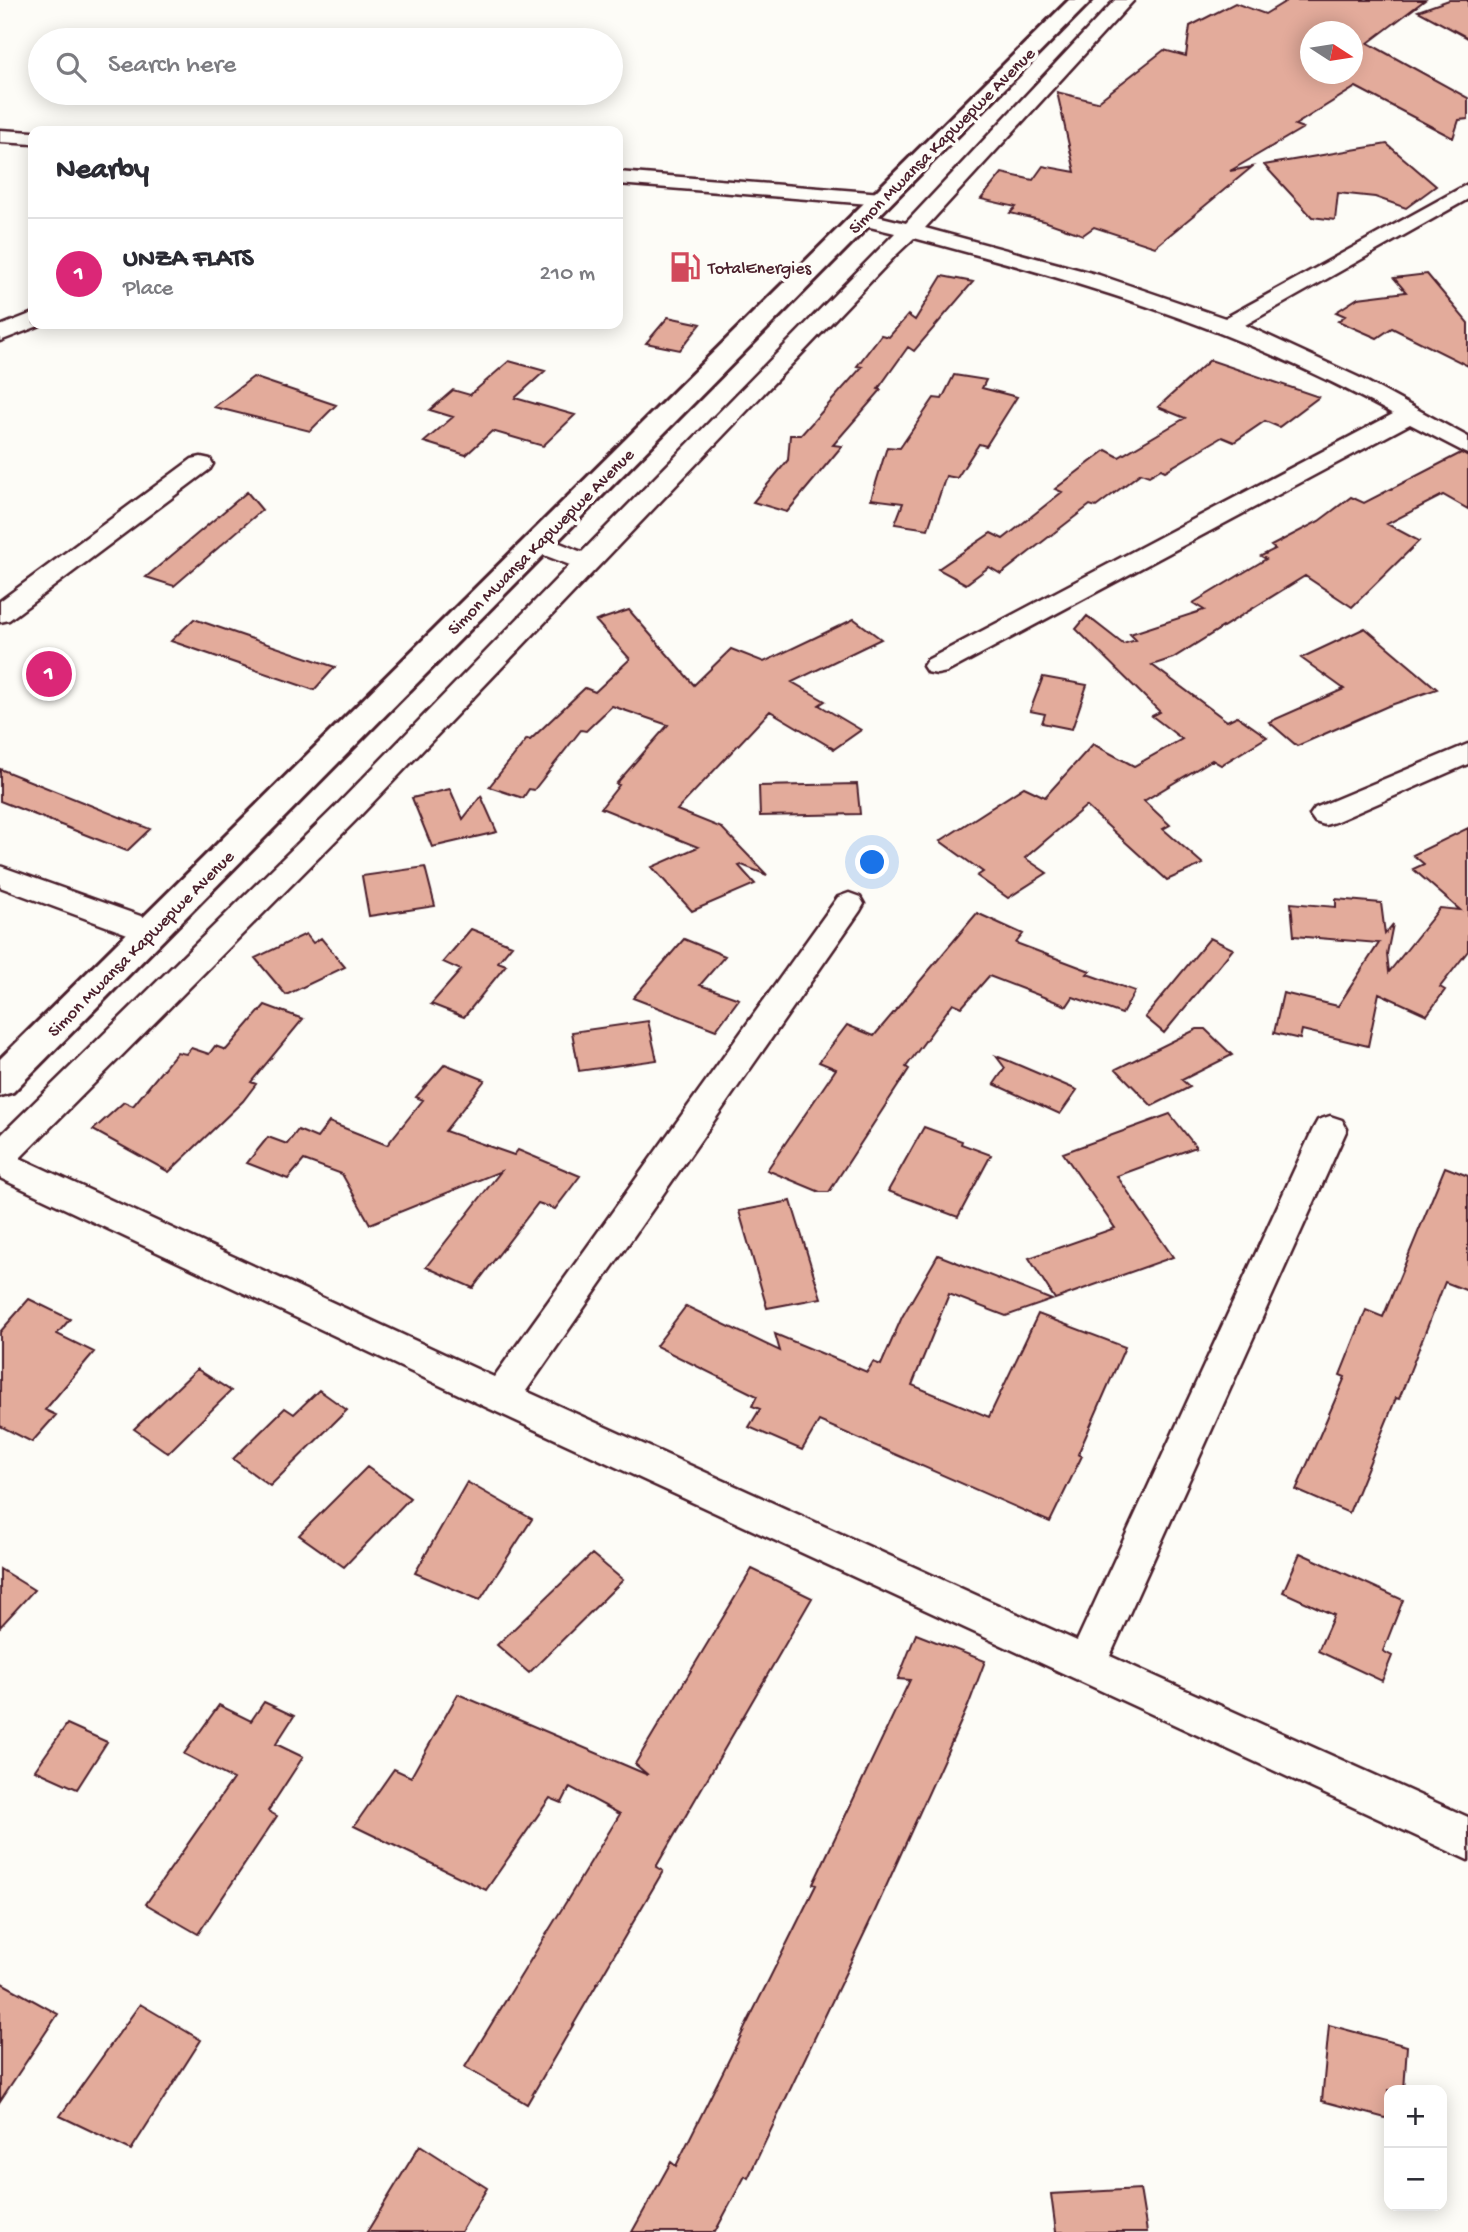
<!DOCTYPE html>
<html lang="en">
<head>
<meta charset="utf-8">
<style>
  body { margin:0; font-family:"Gochi Hand",sans-serif; background:#f2f2f3; color:#2b2b33 }
  .controls { position:absolute; right:21px; bottom:21px; display:grid; overflow:hidden; border-radius:14px; box-shadow:0 4px 18px #0003 }
  .controls button { width:63px; height:63px; display:grid; place-items:center; padding:0; border:0; border-bottom:2px solid #e1e1e2; background:#fff; color:#2b2b33; font:35px sans-serif }
  .compass { position:absolute; left:1300px; top:21px; width:63px; height:63px; border-radius:50%; background:#fff; box-shadow:0 4px 18px #0003; rotate:102deg }
  .you { position:absolute; left:873px; top:863px; width:24px; height:24px; margin:-18px; border:5px solid #fff; border-radius:50%; background:#1a73e8; box-shadow:0 0 0 10px #1a73e833 }
  .badge { display:grid; place-items:center; width:46px; height:46px; border-radius:50%; background:#db2777; color:#fff; font-size:23px; font-weight:700 }
  .pin { position:absolute; translate:-50% -50%; border:4px solid #fff; box-shadow:0 2px 7px #0006 }
  .list { margin:0; padding:0; list-style:none }
  h2 { display:flex; justify-content:space-between; align-items:center; height:91px; margin:0; padding:0 28px; font-size:30px }
  h2 small { font-size:23px; font-weight:400; color:#7c7c81 }
  .list li { display:grid; grid-template-columns:46px 1fr auto; gap:21px; align-items:center; box-sizing:border-box; height:112px; padding:0 28px; border-top:2px solid #e1e1e2 }
  .list b { display:block; font-size:26px; white-space:nowrap }
  .list p { margin:0; font-size:23px; white-space:nowrap; color:#7c7c81 }
  .list em { font-size:23px; font-style:normal; color:#7c7c81 }
  .icon { flex:none; width:38px; height:38px; fill:none; stroke:currentColor; stroke-width:2; stroke-linecap:round; stroke-linejoin:round }
  .map { position:relative; flex:none; width:1468px; height:2232px; overflow:hidden }
  .search { position:absolute; background:#fff; box-shadow:0 4px 18px #0003; left:28px; top:28px; width:595px; height:77px; display:flex; align-items:center; gap:18px; box-sizing:border-box; padding:0 24px; border-radius:38px; color:#7c7c81; font-size:26px }
  .panel { position:absolute; background:#fff; box-shadow:0 4px 18px #0003; left:28px; top:126px; width:595px; height:203px; border-radius:14px }
  .map>svg:first-child { display:block }
  .building { fill:#e3ab9b; stroke:#4a1f2b; stroke-width:2; fill-rule:evenodd }
  .lines { fill:none; stroke-linecap:round; stroke-linejoin:round }
  .minor-casing { stroke:#4a1f2b; stroke-width:5 }
  .secondary-casing { stroke:#4a1f2b; stroke-width:6 }
  .minor { fill:#fdfcf7; fill-rule:evenodd }
  .secondary { fill:#fdfcf7; fill-rule:evenodd }
  .labels { text-anchor:middle; stroke-width:7; stroke-linejoin:round; paint-order:stroke }
  .far-street-label { font-size:18px; fill:#4a1f2b; stroke:#fdfcf7 }
  .far-poi-label { font-size:18px; fill:#4a1f2b; stroke:#fdfcf7; text-anchor:start }
</style>
</head>
<body>
<div class="map">
<svg width="1468" height="2232" viewBox="0 0 1468 2232">
  <rect width="100%" height="100%" fill="#fdfcf7"/>
  <filter id="ink" filterUnits="userSpaceOnUse"><feTurbulence type="fractalNoise" baseFrequency=".0143" numOctaves="2"/><feDisplacementMap in="SourceGraphic" scale="14" xChannelSelector="R" yChannelSelector="G"/><feConvolveMatrix kernelMatrix="1 2 1 2 8 2 1 2 1" color-interpolation-filters="sRGB"/></filter>
  <g filter="url(#ink)">
    <path class="building" d="M1288 0H1425L1368 43 1468 98V119L1459 120 1453 138 1356 87 1295 125 1303 128 1230 171 1252 167 1155 247 1094 227 1083 235 1044 221 1010 213 1016 207 981 199 1002 173 1033 180 1043 166 1075 172 1057 92 1097 102 1164 50 1186 56 1190 26 1235 3 1265 14ZM1311 32H1353V74H1311Z
      M1449 0H1468V38L1418 11Z
      M1387 144 1436 186 1406 208 1375 197 1338 193 1335 220 1312 217 1264 165Z
      M1427 274 1468 323V366L1392 328 1377 338 1338 321 1345 316 1336 312 1358 298 1406 292 1394 278Z
      M942 276 973 282 914 351 908 347 878 389 881 390 833 445 842 446 787 512 753 502 788 460 790 435H801L862 367 857 366 881 335 889 337 908 315 915 320Z
      M668 317 701 324 680 350 646 343Z
      M1210 360 1319 397 1279 427 1265 421 1234 442 1222 437 1165 471 1161 469 1149 476 1141 473 1096 507 1090 505 1001 574 989 567 966 584 938 569 991 533 1003 539 1062 492 1055 489 1106 450 1119 457 1185 418 1158 407Z
      M509 361 545 371 515 398 575 415 543 446 492 431 466 455 424 442 453 417 430 410 453 390 470 395Z
      M954 375 986 380 982 388 1017 397 986 446 979 444 957 478 946 476 928 529 895 524 903 503 871 499 887 447 900 448 934 398 942 399Z
      M253 377 336 405 310 431 214 407Z
      M1461 453 1468 457V509L1443 495 1387 524 1419 541 1352 607 1305 576 1173 658 1152 665 1227 721 1237 716 1267 737 1221 765 1212 760 1144 801 1170 825 1163 829 1203 864 1167 880 1086 806 1025 858 1047 873 1008 898 977 876 983 872 940 841 1024 787 1045 797 1093 744 1134 766 1182 739 1152 716 1160 712 1076 629 1087 616 1123 644 1136 640 1130 634 1204 610 1193 603 1266 559 1261 556 1275 549 1271 546 1319 521 1351 497 1364 503Z
      M247 492 262 510 174 586 146 577Z
      M629 610 694 685 731 649 764 662 854 619 881 639 792 682 825 701 819 705 861 730 834 749 770 711 677 810 722 828 767 875 742 865 739 866 755 884 692 911 652 867 698 847 601 808 619 785 616 784 668 725 612 706 586 731 581 730 534 790 529 789 523 798 489 787 527 739 530 740 585 688 595 692 630 659 596 621Z
      M194 619 335 667 314 690 171 641Z
      M1365 628 1437 689 1388 706 1297 746 1269 722 1344 689 1301 658Z
      M1043 677 1087 685 1072 729 1042 723 1045 714 1030 711Z
      M0 769 150 829 127 851 0 801Z
      M857 784 860 814 760 816 759 786Z
      M450 789 463 819 481 796 497 832 432 847 412 798Z
      M1468 828V951L1440 987 1445 990 1427 1015 1379 993 1368 1046 1302 1030 1300 1039 1274 1033 1283 993 1338 1006 1379 943 1294 936 1291 903 1336 907V899L1381 903 1385 934 1393 924 1387 954 1389 972 1440 908 1460 910 1413 869 1424 864 1413 855Z
      M425 867 435 906 369 916 362 876Z
      M977 913 1023 934 1016 943 1090 971 1087 974 1135 991 1122 1014 1073 997 1067 1006 989 976 962 1007 953 1003 906 1067 909 1069 829 1192H820L767 1170 836 1069 819 1062 847 1025 874 1036Z
      M471 929 512 945 498 962 506 965 464 1017 431 1004 461 970 443 962Z
      M306 934 313 943 321 938 345 967 286 995 255 958Z
      M1210 938 1233 949 1164 1033 1145 1017Z
      M684 939 725 956 700 985 739 999 716 1030 633 998Z
      M265 1005 303 1019 251 1082 256 1084 243 1101 169 1172 93 1130 124 1102 133 1106 177 1052 186 1054 191 1048 209 1054 215 1046 226 1050Z
      M648 1021 657 1060 579 1071 572 1032Z
      M1197 1029H1205L1232 1055 1182 1080 1190 1087 1152 1106 1116 1069Z
      M996 1056 1009 1061 1077 1090 1060 1114 994 1084 1005 1068Z
      M445 1064 485 1080 445 1131 514 1155 518 1150 580 1176 555 1209 538 1203 473 1288 426 1267 501 1171 370 1224 342 1174 304 1160 288 1179 247 1163 268 1137 287 1144 298 1130 317 1138 329 1122 387 1145 423 1100 416 1097Z
      M1170 1114 1196 1147 1117 1176 1173 1257 1055 1299 1029 1258 1115 1228 1063 1153Z
      M924 1127 962 1141 961 1144 991 1155 958 1217 888 1191Z
      M1445 1167 1468 1176V1291L1445 1282 1399 1399 1396 1398 1349 1513 1296 1490 1345 1377 1340 1375 1366 1310 1383 1317Z
      M791 1201 821 1298 767 1308 739 1211Z
      M938 1255 1052 1300 1006 1316 949 1294 912 1385 989 1417 1038 1314 1125 1347 1078 1454 1082 1456 1050 1522 819 1421 802 1450 749 1427 760 1409 752 1406 757 1396 656 1346 686 1306 780 1351 775 1334 867 1372 873 1362 881 1365 902 1317Z
      M29 1299 70 1319 57 1334 94 1352 45 1410 56 1415 32 1442 0 1426V1332Z
      M197 1369 231 1391 168 1453 134 1429Z
      M319 1390 347 1410 270 1486 233 1459 285 1408 294 1414Z
      M367 1467 410 1498 344 1567 299 1535Z
      M467 1482 532 1519 480 1600 415 1573Z
      M1300 1553 1403 1600 1383 1651 1392 1656 1382 1681 1318 1651 1334 1615 1283 1592Z
      M592 1554 623 1580 529 1673 497 1645Z
      M0 1569 34 1590 0 1627Z
      M752 1569 812 1598 656 1867 663 1871 527 2104 465 2067 620 1814 570 1787 562 1803 550 1798 486 1890 354 1826 394 1769 411 1777 458 1694 648 1775 635 1764Z
      M916 1634 985 1661 968 1706 874 1913 748 2178 745 2176 715 2232H632L671 2162 676 2166 816 1885 813 1884 910 1680 898 1679Z
      M264 1702 294 1716 276 1744 303 1757 268 1811 277 1816 198 1934 146 1904 233 1779 184 1754 219 1705 251 1721Z
      M67 1724 107 1742 77 1789 35 1770Z
      M0 1982 58 2014 0 2101Z
      M140 2004 201 2040 131 2150 60 2116Z
      M1329 2025 1407 2046 1404 2090H1389V2119L1322 2101Z
      M420 2145 487 2188 461 2232H367Z
      M1140 2189 1147 2232H1056L1051 2194Z"/>
    <g class="lines">
      <defs>
        <path id="minor" d="M1115 0H1134L925 228 1099 275 1225 318 1468 184V199L1245 325 1358 377 1468 437V454L1410 424 947 672 937 674 927 672 923 666 927 660 1393 414C1237 328 1085 283 914 238L896 255 357 819 20 1158 494 1377 838 897 849 893 860 897 864 904 860 911 526 1391 1077 1641 1313 1129 1318 1120 1330 1116 1342 1120 1347 1129 1110 1656 1468 1817V1860L488 1408 0 1178V1136L337 805 570 565 528 549 524 544 528 539C546 534 565 546 582 552L895 233 853 223 850 218 853 213 861 212 906 223Z
          M0 130 33 132V144L0 142Z
          M618 172 882 193 889 195 893 199 889 203 882 205 618 184Z
          M33 313V324L41 325 0 341V326Z
          M201 457 210 459 213 464 210 469 9 620 0 622V601L192 459Z
          M1468 744V764L1335 822 1325 825 1315 822 1310 815 1315 808Z
          M0 866 163 924 167 932 163 940 152 943 0 887Z"/>
        <path id="secondary" d="M1069 0H1092L13 1092 0 1096V1059Z"/>
      </defs>
      <use href="#minor" class="minor-casing"/>
      <use href="#secondary" class="secondary-casing"/>
      <use href="#minor" class="minor"/>
      <use href="#secondary" class="secondary"/>
    </g>
  </g>
  <defs>
    <symbol id="fuel-bare" viewBox="-9 -9 18 18"><path d="M-5.5-6h7V0h2V4h1.3V-2.5L3-4.5l.8-.8L6-3V5H2.5V1h-1V6h-7ZM-4.2-4.7v3.2H.2V-4.7Z" fill="#d1495b" stroke="#fdfcf7" stroke-width="2.5" paint-order="stroke"/></symbol>
  </defs>
  <g fill-rule="evenodd">
    <use href="#fuel-bare" x="663" y="245" width="44" height="44"/>
  </g>
  <g class="labels">
    <g class="far-street-label">
      <text transform="translate(941 140) rotate(-45)" y="6">Simon Mwansa Kapwepwe Avenue</text>
      <text transform="translate(540 541) rotate(-45)" y="6">Simon Mwansa Kapwepwe Avenue</text>
      <text transform="translate(140 943) rotate(-45)" y="6">Simon Mwansa Kapwepwe Avenue</text>
    </g>
    <g class="far-poi-label">
      <text x="708" y="273">TotalEnergies</text>
    </g>
  </g>
</svg>
<div class="controls">
<button>+</button>
<button>−</button>
</div>
<svg class="compass" viewBox="-18 -18 36 36"><path d="M0-13l5 13h-10z" fill="#e53935"/><path d="M0 13l5-13h-10z" fill="#7c7c81"/></svg>
<div class="you"></div>
<div class="pin badge" style="left:49px;top:674px">1</div>
<div class="search"><svg class="icon" aria-label="search" viewBox="0 0 24 24"><circle cx="10" cy="10" r="6"/><path d="M15 15l6 6"/></svg>Search here</div>
<section class="panel">
<h2>Nearby<small></small></h2>
<ul class="list">
<li><span class="badge">1</span><div><b>UNZA FLATS</b><p>Place</p></div><em>210 m</em></li>
</ul>
</section>
</div>
</body>
</html>
